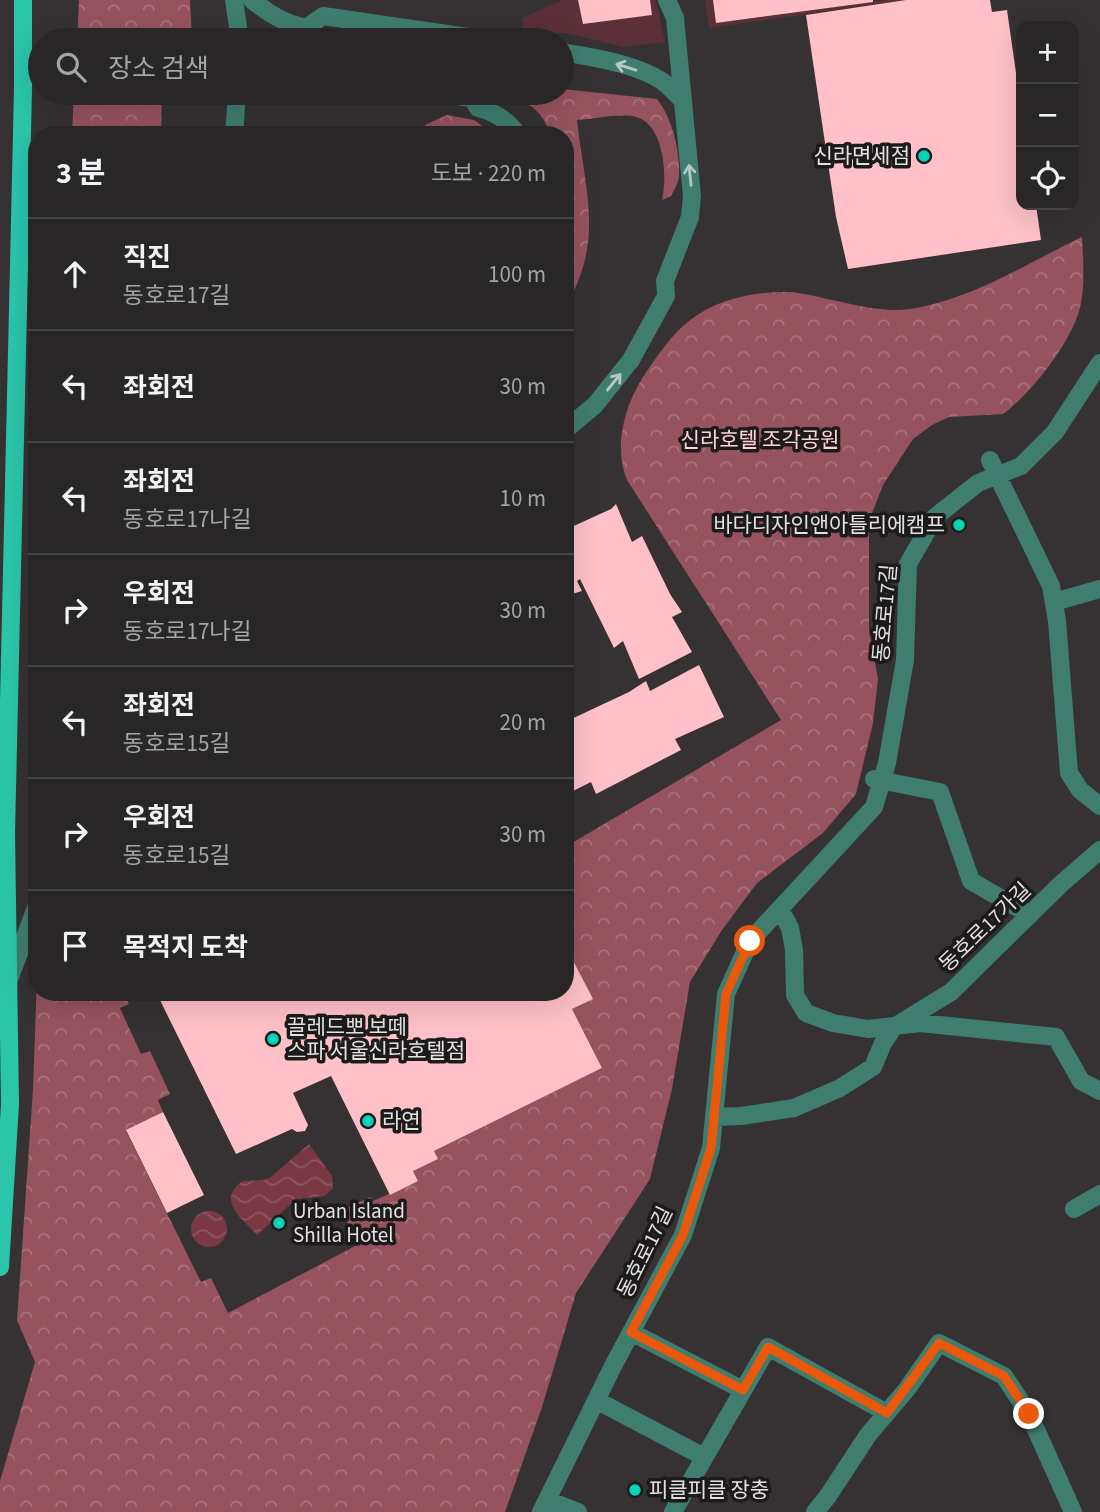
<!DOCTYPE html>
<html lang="ko">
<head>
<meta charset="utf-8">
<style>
  body { margin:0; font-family:"Source Sans 3","Noto Sans KR",sans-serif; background:#302e2e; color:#f1f3f6 }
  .controls { position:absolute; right:21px; top:21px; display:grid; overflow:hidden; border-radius:14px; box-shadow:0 7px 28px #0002 }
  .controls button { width:63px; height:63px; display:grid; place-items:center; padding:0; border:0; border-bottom:2px solid #444343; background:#282626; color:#f1f3f6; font:35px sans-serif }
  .stop { position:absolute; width:21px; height:21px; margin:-16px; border:5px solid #ea580c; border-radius:50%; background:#fff }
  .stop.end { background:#ea580c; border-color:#fff; box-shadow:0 2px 7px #0008 }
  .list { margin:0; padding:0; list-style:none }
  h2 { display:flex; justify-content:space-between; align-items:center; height:91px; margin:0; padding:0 28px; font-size:30px }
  h2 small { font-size:23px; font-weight:400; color:#a5a5a7 }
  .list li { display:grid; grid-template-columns:46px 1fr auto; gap:21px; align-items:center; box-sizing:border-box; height:112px; padding:0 28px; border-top:2px solid #444343 }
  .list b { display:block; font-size:26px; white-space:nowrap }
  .list p { margin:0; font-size:23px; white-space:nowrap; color:#a5a5a7 }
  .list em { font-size:23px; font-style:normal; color:#a5a5a7 }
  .icon { flex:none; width:38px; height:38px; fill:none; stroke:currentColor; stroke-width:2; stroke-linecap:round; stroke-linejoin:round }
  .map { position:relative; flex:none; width:1100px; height:1512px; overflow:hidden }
  .search { position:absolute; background:#282626; box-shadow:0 7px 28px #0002; left:28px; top:28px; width:546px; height:77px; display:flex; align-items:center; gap:18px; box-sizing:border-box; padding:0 24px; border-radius:38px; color:#a5a5a7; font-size:26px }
  .panel { position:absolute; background:#282626; box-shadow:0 7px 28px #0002; left:28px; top:126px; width:546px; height:875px; border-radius:28px }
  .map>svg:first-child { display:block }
  .forest { fill:url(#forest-crowns) }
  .green { fill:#5b3038 }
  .water { fill:url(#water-waves) }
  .building { fill:#ffc0c8 }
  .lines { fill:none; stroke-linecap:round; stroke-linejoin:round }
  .minor { stroke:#3f7d6f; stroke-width:18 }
  .major { stroke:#2bc5aa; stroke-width:18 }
  .oneway { stroke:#b9c7c4 }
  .route { stroke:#ea580c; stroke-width:9 }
  .poi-dot { fill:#05d5b6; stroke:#1c1a1b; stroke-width:2.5 }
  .labels { text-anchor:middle; stroke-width:7; stroke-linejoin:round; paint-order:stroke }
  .poi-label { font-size:21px; fill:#e2e0e0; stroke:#1c1a1b; text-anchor:start }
  .park-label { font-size:21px; fill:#fcd1d7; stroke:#1c1a1b }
  .street-label { font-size:21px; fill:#e2e0e0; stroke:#1c1a1b }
</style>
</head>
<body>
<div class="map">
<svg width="1100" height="1512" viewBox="0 0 1100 1512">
  <defs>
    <pattern id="forest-crowns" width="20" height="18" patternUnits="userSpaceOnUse" patternTransform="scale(1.75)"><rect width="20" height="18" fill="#96525f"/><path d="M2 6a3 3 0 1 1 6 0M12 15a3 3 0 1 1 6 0" fill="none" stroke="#a9737d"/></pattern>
    <pattern id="water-waves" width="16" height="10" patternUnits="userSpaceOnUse" patternTransform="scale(1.75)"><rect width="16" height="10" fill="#7a3845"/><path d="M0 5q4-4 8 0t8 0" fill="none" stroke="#8d5460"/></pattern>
  </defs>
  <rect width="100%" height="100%" fill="#363233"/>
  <path class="forest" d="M79 0H190L192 40H77Z
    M562 89 657 99C672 118 680 150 679 175 679 182 674 190 671 196L662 200C668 175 664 120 632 116 614 114 594 119 577 120 585 194 605 239 565 308V135H550C544 111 528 103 507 93H562Z
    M74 93H162L161 135H72Z
    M447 115 474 120 495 135H413L427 124Z
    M1082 237C1083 258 1085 281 1081 303 1075 338 1032 393 1003 414L949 417 932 425 913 439 883 485 871 516 869 536V630L878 679 873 723 856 794 823 833 757 883 722 930 690 982 672 1089 650 1179 576 1293 542 1407 505 1512H0V1481L35 1362 17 1320 33 1090 37 978V992H124L129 1004 120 1008 141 1054 150 1051 170 1094 158 1100 163 1112 126 1131 201 1282 211 1278 228 1313 359 1244 341 1211 370 1197 373 1201 418 1181 413 1171 434 1151 602 1068 572 1009 592 999 565 945V847L781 720 627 480C613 446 625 404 645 374 658 355 671 335 689 321 716 299 756 291 790 292 805 293 821 298 837 301 864 307 893 314 921 307 978 295 1030 262 1082 237Z"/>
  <path class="green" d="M563 0H578L583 24 651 15 650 0H656L665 42 624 47 566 33 524 34 522 18Z
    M705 0H713L716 23 885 0H906L709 28Z"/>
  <path class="water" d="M309 1144 332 1176 333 1188 325 1196 296 1199 257 1235C243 1220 215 1199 243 1181L264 1180 271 1177Z
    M191 1229a18 18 0 1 1 36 0a18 18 0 1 1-36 0Z"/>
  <path class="building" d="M578 0H650L652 15 583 24Z
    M713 0H873V2L716 23Z
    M906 0H990L992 12 1007 10 1021 108V205H1036L1041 240 848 269 836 217 806 15Z
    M616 504 632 542 642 536 670 594 682 612 672 617 692 652 639 679 623 641 614 648 580 579 577 581 582 591 565 596V545L571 542 565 530 611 509Z
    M699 665 724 717 675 739 681 750 596 794 591 782 565 795V736L567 735 565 722 629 692 646 681 650 691Z
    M565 945 593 999 572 1009 602 1068 434 1151 438 1159 413 1171 418 1181 390 1195 331 1076 293 1093 308 1125 305 1131 297 1132 292 1129 236 1154 156 992H565Z
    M163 1112 204 1195 167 1213 126 1130Z"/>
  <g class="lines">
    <path class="minor" d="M234 0 240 40
      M252 0C269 14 284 23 306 28L323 16 488 40
      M562 52C594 58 634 63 662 81 669 86 676 94 682 100
      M435 93 472 98 478 108C495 112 508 120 518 135
      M234 135 237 93
      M565 430 595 405 631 360 666 296 665 281 690 217 692 196 675 18 667 0
      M990 460 1051 586 1057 621 1069 773 1080 790 1100 806
      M1054 602 1100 589
      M874 779 940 792 971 881 1030 915
      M780 909 790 928 794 950 795 995 806 1013 833 1023 868 1029 920 1023 1056 1037 1081 1081 1100 1091
      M8 982 37 905
      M714 1117 741 1116 794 1108 840 1088 873 1067 883 1043 894 1027 951 992 1061 884 1100 850
      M1074 1209 1100 1194
      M631 1332 743 1390
      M596 1400 704 1457
      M547 1500 578 1512
      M541 1512 613 1366 683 1235 711 1148 726 994 750 941 874 807 887 763 905 660 908 564 935 517 978 483 1021 466 1055 432 1100 363
      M673 1512 768 1347 887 1413
      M815 1512 828 1496 868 1435 907 1389 939 1343 1004 1376 1029 1414 1073 1512"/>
    <path class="major" d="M0 1267 10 1104 6 833 23 89V0"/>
  </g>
  <defs><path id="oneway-shaft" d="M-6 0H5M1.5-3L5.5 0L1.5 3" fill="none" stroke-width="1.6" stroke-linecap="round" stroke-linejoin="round" transform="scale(1.75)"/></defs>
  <g class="oneway">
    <use href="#oneway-shaft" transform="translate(626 67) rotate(-163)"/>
    <use href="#oneway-shaft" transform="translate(690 175) rotate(-96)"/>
    <use href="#oneway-shaft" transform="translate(614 382) rotate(-51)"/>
  </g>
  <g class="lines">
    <path class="route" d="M750 941 726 994 711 1148 683 1235 631 1332 743 1390 768 1347 887 1413 939 1343 1004 1376 1029 1414"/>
  </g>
  <g class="poi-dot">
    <circle cx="924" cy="156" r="7"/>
    <circle cx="959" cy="525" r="7"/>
    <circle cx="273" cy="1039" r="7"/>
    <circle cx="368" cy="1121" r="7"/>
    <circle cx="279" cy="1223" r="7"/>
    <circle cx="635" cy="1490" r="7"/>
  </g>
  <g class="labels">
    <g class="poi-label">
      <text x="910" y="163" text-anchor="end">신라면세점</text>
      <text x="945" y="532" text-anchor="end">바다디자인앤아틀리에캠프</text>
      <text x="287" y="1034">끌레드뽀 보떼<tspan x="287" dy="24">스파 서울신라호텔점</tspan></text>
      <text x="382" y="1128">라연</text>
      <text x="293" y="1218">Urban Island<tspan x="293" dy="24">Shilla Hotel</tspan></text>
      <text x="649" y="1497">피클피클 장충</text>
    </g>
    <g class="park-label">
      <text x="760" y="447">신라호텔 조각공원</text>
    </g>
    <g class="street-label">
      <text transform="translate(885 613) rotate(-85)" y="7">동호로17길</text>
      <text transform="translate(985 927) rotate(-44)" y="7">동호로17가길</text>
      <text transform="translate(645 1252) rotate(-64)" y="7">동호로17길</text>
    </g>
  </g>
</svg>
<div class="controls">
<button>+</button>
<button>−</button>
<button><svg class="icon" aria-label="locate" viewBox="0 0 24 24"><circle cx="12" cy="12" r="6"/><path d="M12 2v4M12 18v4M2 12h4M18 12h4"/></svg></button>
</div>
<div class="stop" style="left:750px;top:941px"></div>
<div class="stop end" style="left:1029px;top:1414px"></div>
<div class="search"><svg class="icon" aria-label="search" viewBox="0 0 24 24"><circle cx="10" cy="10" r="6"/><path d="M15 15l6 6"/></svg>장소 검색</div>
<section class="panel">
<h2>3 분<small>도보 · 220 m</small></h2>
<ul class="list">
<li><svg class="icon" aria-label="ahead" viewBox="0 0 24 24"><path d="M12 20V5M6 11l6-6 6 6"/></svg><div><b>직진</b><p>동호로17길</p></div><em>100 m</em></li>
<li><svg class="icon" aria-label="left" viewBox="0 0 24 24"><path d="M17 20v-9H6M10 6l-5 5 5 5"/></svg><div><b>좌회전</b></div><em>30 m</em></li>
<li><svg class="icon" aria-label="left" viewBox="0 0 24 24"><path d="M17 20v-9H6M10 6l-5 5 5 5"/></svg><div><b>좌회전</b><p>동호로17나길</p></div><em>10 m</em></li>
<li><svg class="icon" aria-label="right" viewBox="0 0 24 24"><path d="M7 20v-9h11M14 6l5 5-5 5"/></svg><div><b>우회전</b><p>동호로17나길</p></div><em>30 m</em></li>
<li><svg class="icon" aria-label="left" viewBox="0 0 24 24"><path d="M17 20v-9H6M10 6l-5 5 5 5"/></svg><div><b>좌회전</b><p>동호로15길</p></div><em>20 m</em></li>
<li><svg class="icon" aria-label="right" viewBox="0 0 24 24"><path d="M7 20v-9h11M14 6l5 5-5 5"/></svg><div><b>우회전</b><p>동호로15길</p></div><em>30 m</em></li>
<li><svg class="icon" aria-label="arrive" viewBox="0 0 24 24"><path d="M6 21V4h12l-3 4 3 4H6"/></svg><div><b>목적지 도착</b></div></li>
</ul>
</section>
</div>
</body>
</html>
